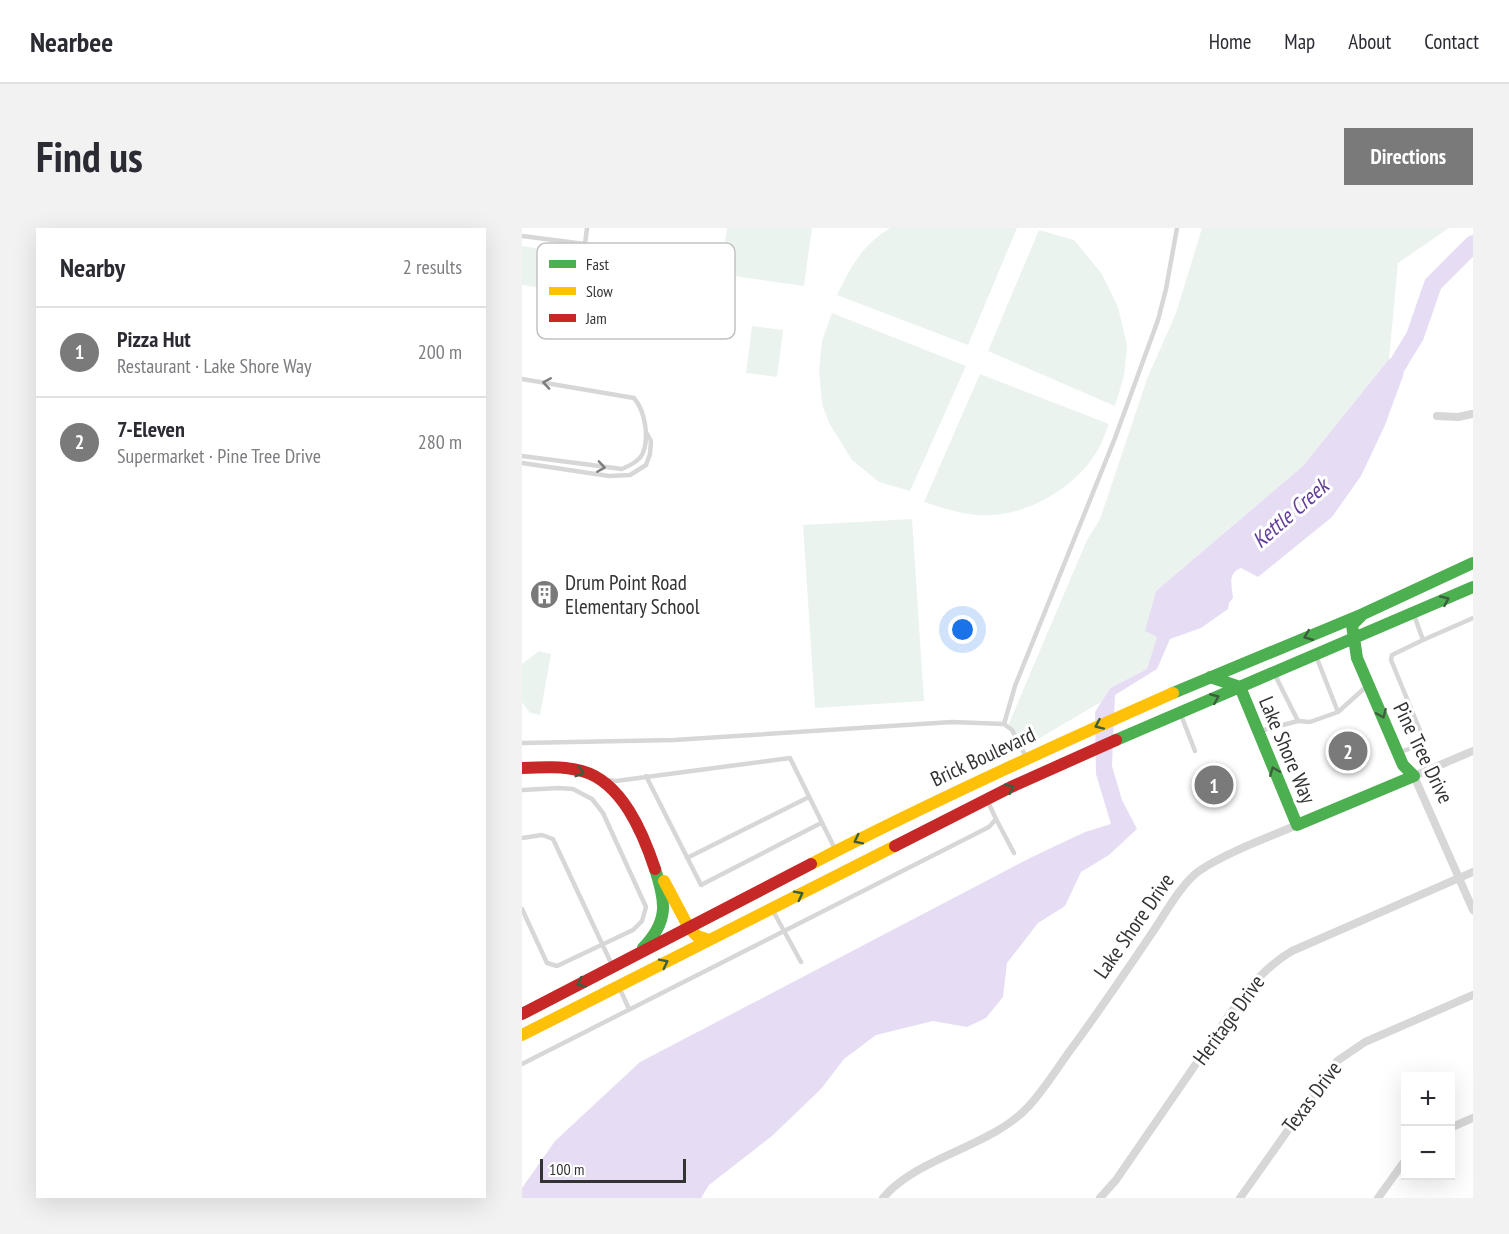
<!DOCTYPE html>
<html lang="en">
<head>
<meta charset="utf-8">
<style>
  body { margin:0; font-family:"PT Sans Narrow",sans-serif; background:#f2f2f3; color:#2b2b33 }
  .controls { position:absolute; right:18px; bottom:18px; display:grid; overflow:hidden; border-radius:0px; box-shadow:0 6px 24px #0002 }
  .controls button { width:54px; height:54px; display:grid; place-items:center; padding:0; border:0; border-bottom:2px solid #e1e1e2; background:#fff; color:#2b2b33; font:30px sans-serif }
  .scale { position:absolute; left:18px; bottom:15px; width:146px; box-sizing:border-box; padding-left:6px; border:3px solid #333; border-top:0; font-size:16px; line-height:21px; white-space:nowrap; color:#333; -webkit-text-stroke:4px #fff; paint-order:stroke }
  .you { position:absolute; left:441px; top:402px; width:21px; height:21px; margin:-15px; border:4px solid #fff; border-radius:50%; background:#1a73e8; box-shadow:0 0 0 9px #1a73e833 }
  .badge { display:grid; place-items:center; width:39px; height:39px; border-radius:50%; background:#7a7a7a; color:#fff; font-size:20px; font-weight:700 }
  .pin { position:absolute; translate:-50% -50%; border:3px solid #fff; box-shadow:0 2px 6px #0006 }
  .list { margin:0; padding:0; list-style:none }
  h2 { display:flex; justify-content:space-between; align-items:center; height:78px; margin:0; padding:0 24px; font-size:26px }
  h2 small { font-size:20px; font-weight:400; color:#7c7c81 }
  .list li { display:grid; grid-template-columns:39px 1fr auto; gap:18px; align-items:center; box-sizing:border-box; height:90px; padding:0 24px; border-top:2px solid #e1e1e2 }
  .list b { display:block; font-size:22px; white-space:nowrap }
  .list p { margin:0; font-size:20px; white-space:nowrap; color:#7c7c81 }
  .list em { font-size:20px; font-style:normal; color:#7c7c81 }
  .map { position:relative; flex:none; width:951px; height:970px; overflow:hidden; border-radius:0px }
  header { display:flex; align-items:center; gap:36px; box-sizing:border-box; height:84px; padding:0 30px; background:#fff; border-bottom:2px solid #e1e1e2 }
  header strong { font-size:28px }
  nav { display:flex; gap:33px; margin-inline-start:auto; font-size:21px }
  .intro { display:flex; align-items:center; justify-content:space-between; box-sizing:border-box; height:144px; padding:0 36px }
  h1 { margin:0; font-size:42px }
  .button { padding:15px 27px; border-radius:0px; background:#7a7a7a; color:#fff; font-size:21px; font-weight:700 }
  main { display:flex; gap:36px; padding:0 36px }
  aside { flex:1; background:#fff; border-radius:0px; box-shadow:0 6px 24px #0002 }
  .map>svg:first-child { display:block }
  .green { fill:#ebf3ef }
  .water { fill:#e6ddf4 }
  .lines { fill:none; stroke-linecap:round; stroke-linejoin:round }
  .river { stroke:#e6ddf4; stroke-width:18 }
  .lane { stroke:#d7d7d7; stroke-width:4.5 }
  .street { stroke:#d7d7d7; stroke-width:8 }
  .fast { stroke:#4caf50; stroke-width:12 }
  .slow { stroke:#ffc107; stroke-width:12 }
  .jam { stroke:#c62828; stroke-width:12 }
  .oneway { stroke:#7d7d7d }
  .oneway2 { stroke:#3c5e3d }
  .labels { text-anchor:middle; stroke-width:6; stroke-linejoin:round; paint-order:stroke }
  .poi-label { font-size:21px; fill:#333; stroke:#fff; text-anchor:start }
  .street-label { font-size:21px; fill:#333; stroke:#fff }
  .water-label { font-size:22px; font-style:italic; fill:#623c99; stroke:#fff }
  .key { fill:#fff; stroke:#c2c2c2; stroke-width:1.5 }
  .key-label { font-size:16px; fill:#333 }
</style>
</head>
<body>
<header>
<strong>Nearbee</strong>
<nav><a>Home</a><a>Map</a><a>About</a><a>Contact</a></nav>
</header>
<div class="intro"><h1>Find us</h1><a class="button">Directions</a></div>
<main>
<aside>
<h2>Nearby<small>2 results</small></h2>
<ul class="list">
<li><span class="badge">1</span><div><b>Pizza Hut</b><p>Restaurant · Lake Shore Way</p></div><em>200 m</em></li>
<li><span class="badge">2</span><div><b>7-Eleven</b><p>Supermarket · Pine Tree Drive</p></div><em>280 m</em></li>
</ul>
</aside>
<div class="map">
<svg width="951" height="970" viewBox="0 0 951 970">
  <rect width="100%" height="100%" fill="#fff"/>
  <path class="green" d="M205 0H290L282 58 198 46Z
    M368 0H495L446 117 315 67C330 37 339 18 368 0Z
    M680 0H927L876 35 867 131 781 238 634 363 636 408 625 441 588 460 579 474 511 514 505 513 485 500 565 312 578 291 625 151 654 85Z
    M517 2 552 12 580 46 596 79 605 118 602 148 593 178 466 123Z
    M0 18 40 24 34 62 0 57Z
    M310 85 444 138 388 263 357 254 330 232 307 195 300 176 297 142 300 113Z
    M230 98 261 102 255 149 224 145Z
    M458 146 587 196C583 205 580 217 574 225 553 259 509 285 470 287 448 289 423 281 402 274Z
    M390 291 402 473 293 480 281 297Z
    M17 423 29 426 18 487 8 485 0 474V436Z"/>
  <path class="water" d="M880 129 883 137 881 148 863 197 839 248 810 289 736 349 719 340C705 345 710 358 711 370L707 375 706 381 679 400 648 411 635 441 593 467 590 538 600 572 615 601 587 627 559 644 543 678 516 695 485 735 481 769 464 790 445 799 411 793 354 807 322 831 299 861 250 908 187 957 179 970H0V960L33 913 118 834 510 629 563 604 589 596 574 546 573 484 588 460 625 441 635 409 623 403 634 363 781 238 867 131Z"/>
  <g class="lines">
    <path class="river" d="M868 149 893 108 911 56 951 16"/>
    <path class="lane" d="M0 8 63 16 65 0
      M0 151 112 170C123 183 128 210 120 227 116 234 107 238 100 241L0 228
      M0 235 87 248 108 247 124 237 128 226 129 213 124 204
      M892 387 901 412 951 390
      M794 428 816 484
      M659 487 673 523
      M776 493 788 494 816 484 845 458
      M738 503 776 493 753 447
      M0 515 152 512 430 494 482 496
      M876 525 900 516 902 512 869 432 870 427 901 412
      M503 527 490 502 482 496 493 458 593 210 636 92 644 61 655 0
      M124 548 179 657 299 595
      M86 552 94 553 268 530 313 621
      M0 562 37 560 51 561 70 571 81 585 124 679 120 693 111 702 35 738 25 735 0 681
      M474 591 492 625
      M0 610 20 607 31 611 90 737
      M165 630 287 569
      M250 681 279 734
      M97 759 107 781
      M0 836 467 599 474 591 466 574"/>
    <path class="street" d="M915 188 936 189 950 186
      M951 523 892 548 951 682
      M928 900 951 890
      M361 970C395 929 469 919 506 879 522 862 534 842 547 824 576 785 603 745 630 705 643 686 659 656 677 643 703 625 745 610 775 597
      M578 970 594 952C622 911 650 871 678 830 705 791 729 747 770 723L951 644
      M718 970 815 833 843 814 951 767
      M856 970 884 931"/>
    <path class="fast" d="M688 449 718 459 775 597 892 548 881 537 835 430 830 397 841 386
      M651 465 841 386 951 335
      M594 512 951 359
      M121 720C147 693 144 674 133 641"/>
    <path class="slow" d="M289 636C408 574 529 519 651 465
      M142 653 167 700 175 708 187 712
      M0 807 373 618"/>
    <path class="jam" d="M0 540C20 539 41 538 60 543 100 554 121 605 133 641
      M373 618 489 559 594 512
      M0 786 289 636"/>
  </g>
  <defs><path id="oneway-chevron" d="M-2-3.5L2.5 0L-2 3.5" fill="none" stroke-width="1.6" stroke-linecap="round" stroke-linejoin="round" transform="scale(1.5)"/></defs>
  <g class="oneway">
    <use href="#oneway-chevron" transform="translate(25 155) rotate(-171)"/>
    <use href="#oneway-chevron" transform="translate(79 239) rotate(9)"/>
  </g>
  <g class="oneway2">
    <use href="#oneway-chevron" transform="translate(923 372) rotate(-24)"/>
    <use href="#oneway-chevron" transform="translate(786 408) rotate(158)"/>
    <use href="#oneway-chevron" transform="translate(693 470) rotate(-23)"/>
    <use href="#oneway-chevron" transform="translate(860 486) rotate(67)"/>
    <use href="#oneway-chevron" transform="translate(577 497) rotate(156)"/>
    <use href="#oneway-chevron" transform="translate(752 543) rotate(-112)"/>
    <use href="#oneway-chevron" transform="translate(58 544) rotate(16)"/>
    <use href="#oneway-chevron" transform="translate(488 560) rotate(-26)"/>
    <use href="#oneway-chevron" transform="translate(336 612) rotate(153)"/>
    <use href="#oneway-chevron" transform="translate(277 667) rotate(-27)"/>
    <use href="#oneway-chevron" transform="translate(142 735) rotate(-27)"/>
    <use href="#oneway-chevron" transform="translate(59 755) rotate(153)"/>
  </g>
  <defs>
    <symbol id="building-disc" viewBox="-11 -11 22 22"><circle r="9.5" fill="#7a7a7a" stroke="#fff"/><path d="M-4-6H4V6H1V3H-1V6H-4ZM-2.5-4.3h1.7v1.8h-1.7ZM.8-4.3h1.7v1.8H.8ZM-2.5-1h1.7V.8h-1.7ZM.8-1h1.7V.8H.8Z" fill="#fff"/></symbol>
  </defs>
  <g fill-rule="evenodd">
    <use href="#building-disc" x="6" y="350" width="33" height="33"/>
  </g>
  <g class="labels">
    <g class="poi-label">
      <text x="43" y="362">Drum Point Road<tspan x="43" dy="24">Elementary School</tspan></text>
    </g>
    <g class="street-label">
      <text transform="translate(765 522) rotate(67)" y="7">Lake Shore Way</text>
      <text transform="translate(901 525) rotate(64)" y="7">Pine Tree Drive</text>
      <text transform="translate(461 529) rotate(-25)" y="7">Brick Boulevard</text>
      <text transform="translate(612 698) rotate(-55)" y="7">Lake Shore Drive</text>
      <text transform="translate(707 792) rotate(-54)" y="7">Heritage Drive</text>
      <text transform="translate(790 869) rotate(-53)" y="7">Texas Drive</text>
    </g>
    <g class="water-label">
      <text transform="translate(768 285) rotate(-41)" y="8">Kettle Creek</text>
    </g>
  </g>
  <rect x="15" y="15" width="198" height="96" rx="9" class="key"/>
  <rect x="27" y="32" width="27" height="8" fill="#4caf50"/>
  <rect x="27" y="59" width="27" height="8" fill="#ffc107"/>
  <rect x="27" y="86" width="27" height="8" fill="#c62828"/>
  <g class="key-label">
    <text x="64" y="42">Fast</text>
    <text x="64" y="69">Slow</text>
    <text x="64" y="96">Jam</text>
  </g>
</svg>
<div class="controls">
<button>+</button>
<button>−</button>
</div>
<div class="scale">100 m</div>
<div class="you"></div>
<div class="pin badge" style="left:692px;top:557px">1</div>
<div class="pin badge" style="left:826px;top:523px">2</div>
</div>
</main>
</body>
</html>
